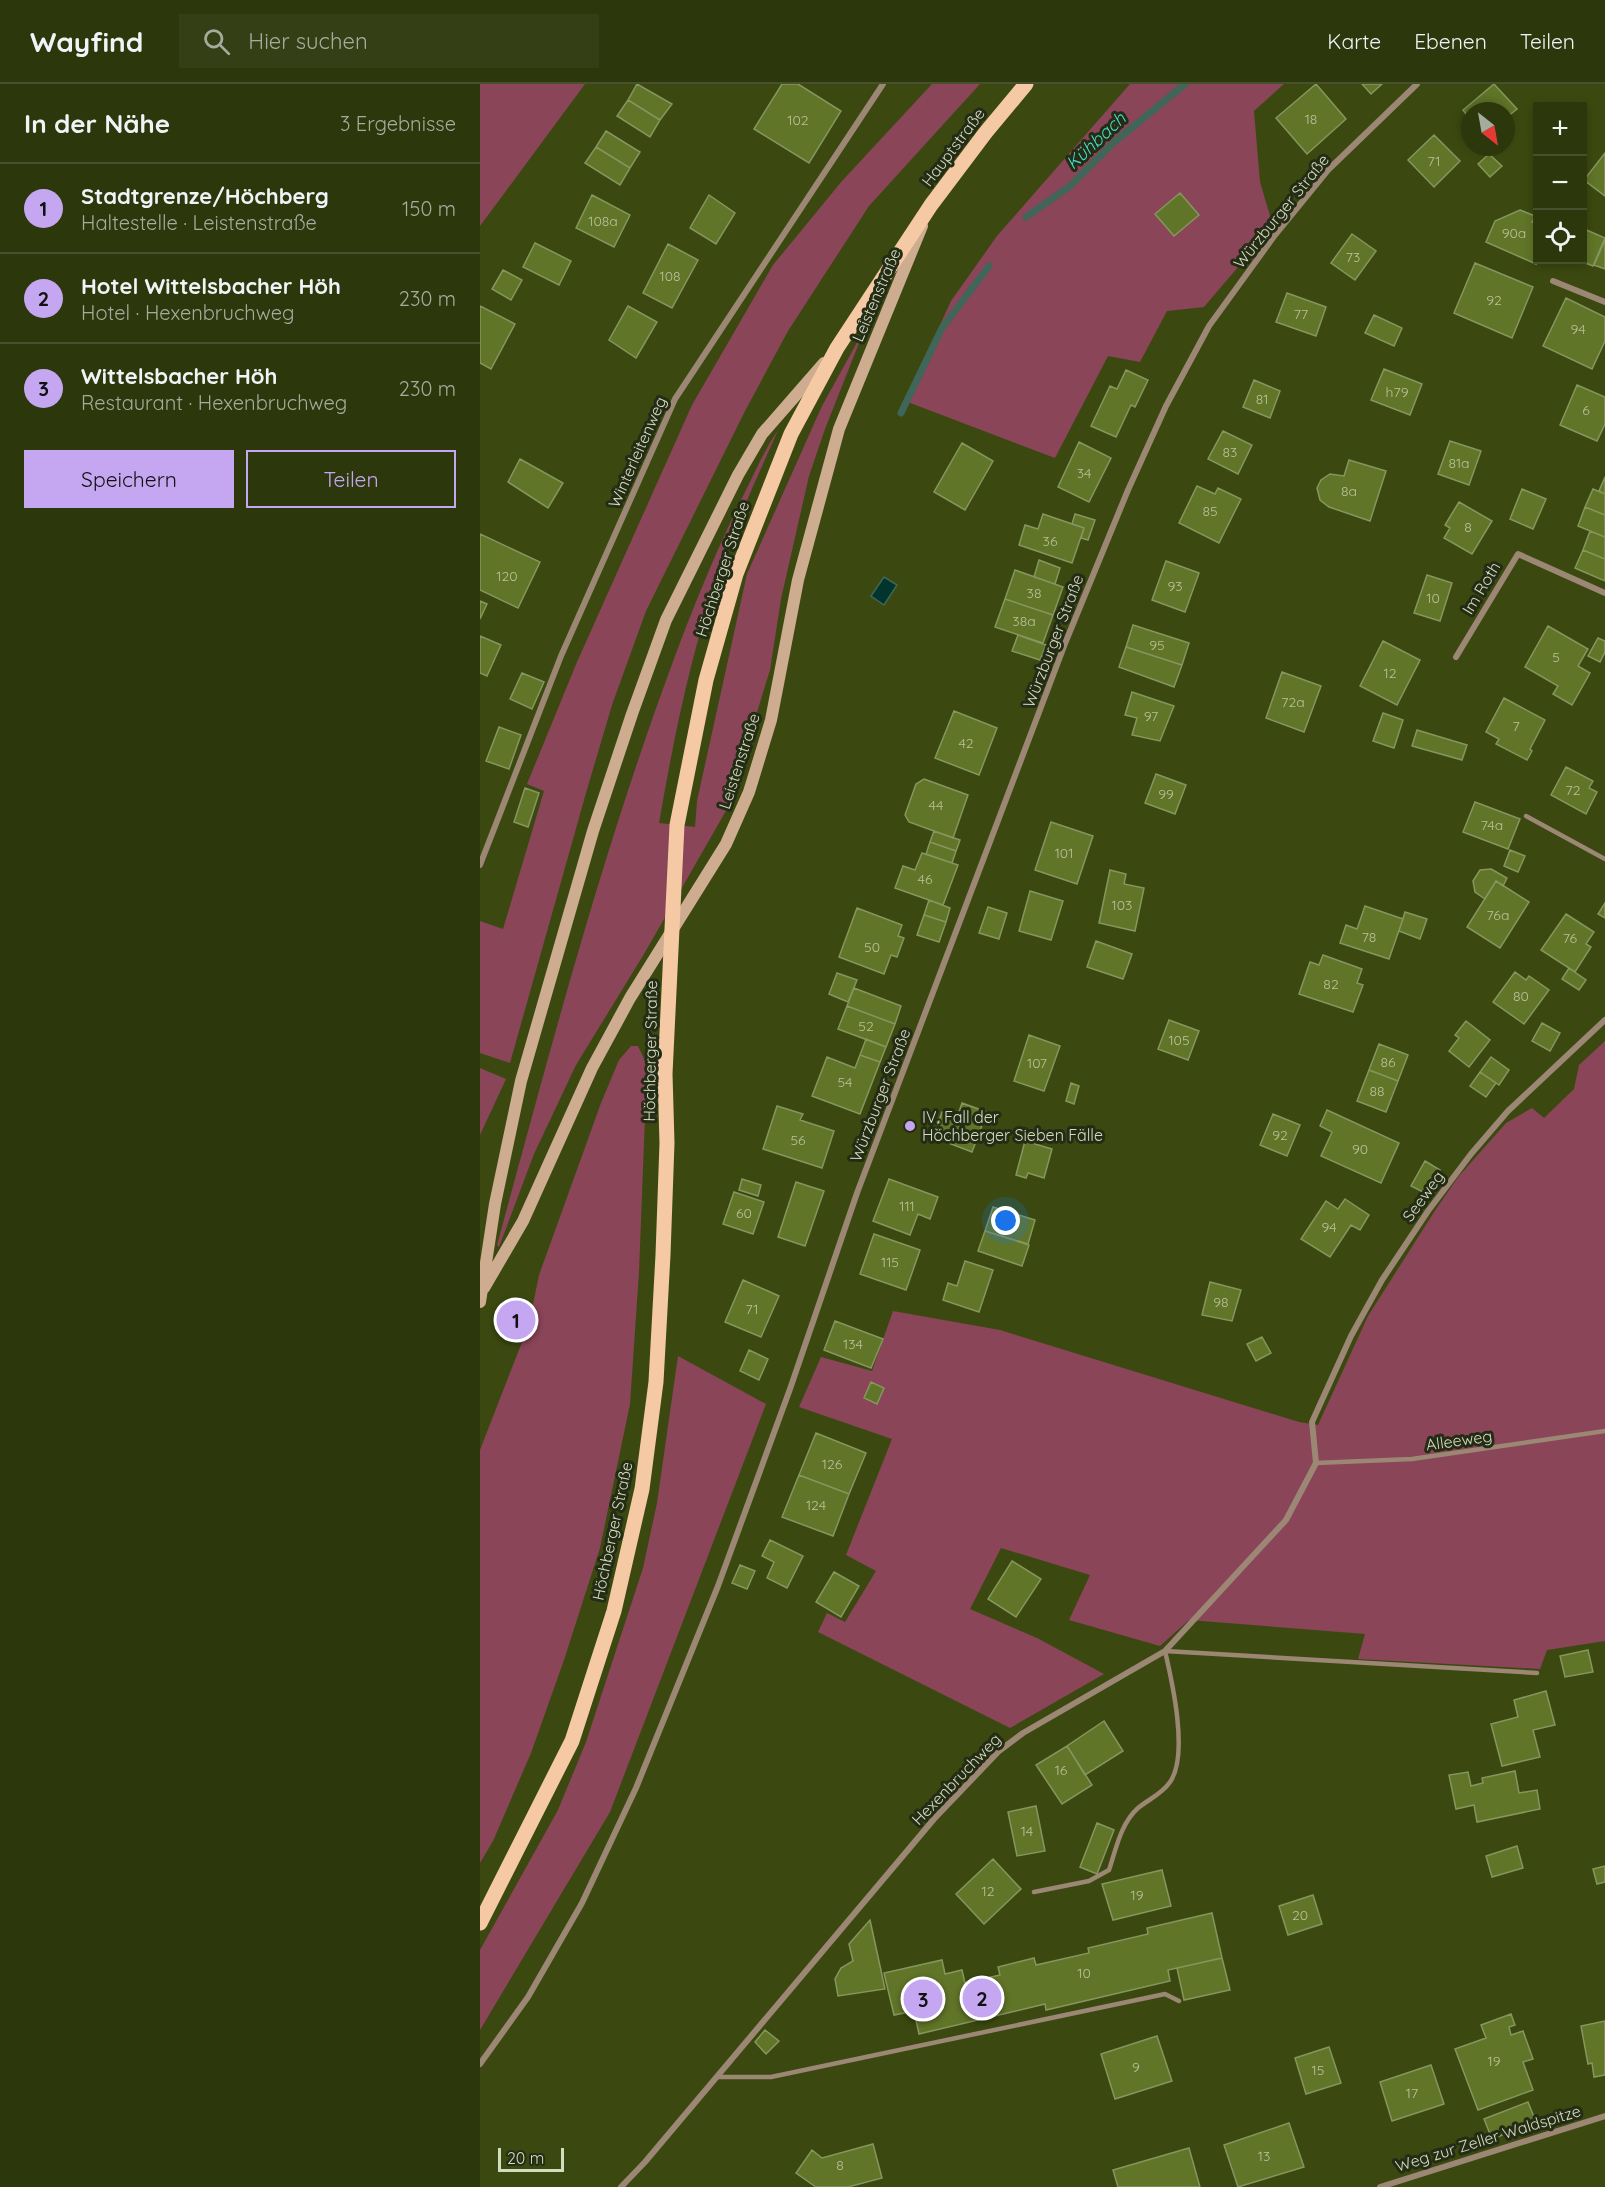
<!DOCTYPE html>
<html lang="de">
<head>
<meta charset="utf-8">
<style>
  body { margin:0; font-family:Quicksand,sans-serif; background:#343f15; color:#f1f3f6 }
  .controls { position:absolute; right:18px; top:18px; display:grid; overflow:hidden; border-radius:0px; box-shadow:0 3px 9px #0003 }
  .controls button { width:54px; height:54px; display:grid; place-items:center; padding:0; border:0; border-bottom:2px solid #48512d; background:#2c370c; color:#f1f3f6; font:30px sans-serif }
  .compass { position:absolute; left:981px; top:18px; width:54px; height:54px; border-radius:50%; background:#2c370c; box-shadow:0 3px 9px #0003; rotate:149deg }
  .scale { position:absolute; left:18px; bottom:15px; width:66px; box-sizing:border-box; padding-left:6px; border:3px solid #d2dcbf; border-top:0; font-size:16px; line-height:21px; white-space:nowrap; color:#d2dcbf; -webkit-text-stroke:4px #252c15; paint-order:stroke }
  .you { position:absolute; left:526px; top:1137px; width:21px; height:21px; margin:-15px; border:4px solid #fff; border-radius:50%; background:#1a73e8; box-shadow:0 0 0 9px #1a73e833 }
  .badge { display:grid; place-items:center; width:39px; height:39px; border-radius:50%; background:#c5a7f1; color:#111; font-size:20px; font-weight:700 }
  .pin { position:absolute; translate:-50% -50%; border:3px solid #fff; box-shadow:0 2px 6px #0006 }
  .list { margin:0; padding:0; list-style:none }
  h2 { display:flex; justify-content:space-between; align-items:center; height:78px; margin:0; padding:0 24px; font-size:26px }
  h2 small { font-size:20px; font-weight:400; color:#a6ac9d }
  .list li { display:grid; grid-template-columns:39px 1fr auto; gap:18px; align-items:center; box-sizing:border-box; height:90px; padding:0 24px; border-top:2px solid #48512d }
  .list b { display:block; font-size:22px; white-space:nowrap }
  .list p { margin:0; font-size:20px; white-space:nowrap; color:#a6ac9d }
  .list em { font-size:20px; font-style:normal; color:#a6ac9d }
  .actions { display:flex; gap:12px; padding:18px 24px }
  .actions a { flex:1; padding:14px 0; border:2px solid #c5a7f1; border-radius:0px; text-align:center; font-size:21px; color:#c5a7f1 }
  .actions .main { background:#c5a7f1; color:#111 }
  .icon { flex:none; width:33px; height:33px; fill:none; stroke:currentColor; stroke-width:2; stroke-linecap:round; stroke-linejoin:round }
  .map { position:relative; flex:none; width:1125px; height:2103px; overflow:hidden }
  header { display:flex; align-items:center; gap:36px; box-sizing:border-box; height:84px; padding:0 30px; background:#2c370c; border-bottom:2px solid #48512d }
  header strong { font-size:28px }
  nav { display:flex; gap:33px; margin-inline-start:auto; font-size:21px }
  .search { width:420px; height:54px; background:#343f15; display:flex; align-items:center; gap:15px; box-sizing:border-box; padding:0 21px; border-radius:0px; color:#a6ac9d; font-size:22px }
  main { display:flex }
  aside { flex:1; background:#2c370c }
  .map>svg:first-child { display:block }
  .green { fill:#8a4559 }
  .water { fill:#00342d; stroke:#3f6659; stroke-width:1.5 }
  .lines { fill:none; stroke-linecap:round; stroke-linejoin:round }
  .stream { stroke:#3f6659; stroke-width:7 }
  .building { fill:#617528; stroke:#85965e; stroke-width:1.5 }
  .service { stroke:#9c8775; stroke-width:4.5 }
  .minor { stroke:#9c8775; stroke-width:6 }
  .secondary { stroke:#cdac90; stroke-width:12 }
  .primary { stroke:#f4c9a4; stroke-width:15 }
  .poi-dot { fill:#c5a7f1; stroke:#252c15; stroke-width:2 }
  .labels { text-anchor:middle; stroke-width:6; stroke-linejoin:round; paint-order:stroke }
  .number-label { font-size:14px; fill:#b6c299 }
  .street-label { font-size:16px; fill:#d2dcbf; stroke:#252c15 }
  .poi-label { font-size:16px; fill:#d2dcbf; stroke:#252c15; text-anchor:start }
  .water-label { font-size:18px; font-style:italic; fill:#45dfcb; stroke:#252c15 }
</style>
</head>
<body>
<header>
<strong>Wayfind</strong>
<div class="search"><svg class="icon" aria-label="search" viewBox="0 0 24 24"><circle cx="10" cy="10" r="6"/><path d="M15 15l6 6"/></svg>Hier suchen</div>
<nav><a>Karte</a><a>Ebenen</a><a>Teilen</a></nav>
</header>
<main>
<aside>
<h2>In der Nähe<small>3 Ergebnisse</small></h2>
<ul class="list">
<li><span class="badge">1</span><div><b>Stadtgrenze/Höchberg</b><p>Haltestelle · Leistenstraße</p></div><em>150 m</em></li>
<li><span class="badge">2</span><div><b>Hotel Wittelsbacher Höh</b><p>Hotel · Hexenbruchweg</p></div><em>230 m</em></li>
<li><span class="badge">3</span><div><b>Wittelsbacher Höh</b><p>Restaurant · Hexenbruchweg</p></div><em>230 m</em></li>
</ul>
<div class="actions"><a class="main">Speichern</a><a>Teilen</a></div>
</aside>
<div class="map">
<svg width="1125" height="2103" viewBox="0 0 1125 2103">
  <rect width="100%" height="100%" fill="#3b4910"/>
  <path class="green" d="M0 0H105L0 142Z
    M452 0H500L389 122 308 247 265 327 166 527 132 621 106 709 30 979 0 969V837L23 845 64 707 47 700 97 578 212 321 293 181 362 97Z
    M650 0H804L774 27 780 98 793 142 724 223 687 227 660 278 628 272 575 374 425 317 471 217 517 152Z
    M385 244 345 345 329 392 301 515 290 586 247 725 164 870 96 981 54 1070 19 1163 17 1161C71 963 123 765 195 572 216 516 239 460 266 406 276 386 285 365 298 346 278 392 256 438 240 485 211 568 194 653 179 739L215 743 217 717 267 490 342 322Z
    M1125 957V1557L1067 1566 1060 1585 878 1575 885 1550 709 1536 680 1562 589 1536 610 1491 521 1464 490 1525 557 1554 624 1590 530 1644 338 1548 347 1529 365 1538 396 1487 366 1471 412 1355 319 1323 341 1273 392 1287 413 1227 520 1246 819 1338 838 1341 888 1232 956 1125 979 1092 1026 1039 1052 1024 1064 1034 1094 1005 1099 981Z
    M151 962H158L167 981 159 1188 150 1320 120 1464 84 1576 51 1669 13 1757 0 1779V1366L49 1240 59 1191 121 1019 139 976Z
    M0 984 26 995 0 1051Z
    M198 1272 286 1320 130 1728 0 1946V1866L78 1726 106 1658 163 1484 177 1419Z"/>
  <path class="water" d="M404 493 417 501 404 521 391 512Z"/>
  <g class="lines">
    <path class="stream" d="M546 133 590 102 632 60 705 0
      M421 329 462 244 509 182"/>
  </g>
  <path class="building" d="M157 0 192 20 180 36 148 16Z
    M302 0H318L361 27 329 79 274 45Z
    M836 0 866 35 827 70 796 34Z
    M882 0H902L891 10Z
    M1014 0 1037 25 1026 34V27H990V35L983 26Z
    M148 16 180 36 170 53 137 32Z
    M126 47 160 68 150 84 116 63Z
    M954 51 980 77 954 103 928 76Z
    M116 63 150 84 140 101 105 79Z
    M1125 69V112L1104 96Z
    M1009 70 1022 82 1010 93 998 80Z
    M700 109 719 131 694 152 675 130Z
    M112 111 150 131 134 163 96 144Z
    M229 111 255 129 236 160 210 144Z
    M1040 126 1055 132 1052 138 1058 140 1056 180 1006 158 1015 137Z
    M1102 144 1125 154 1113 182 1098 176H1102Z
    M872 150 896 167 875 196 851 179Z
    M1125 156V185L1114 181Z
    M55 159 91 177 79 201 43 183Z
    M188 160 218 176 192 224 163 209Z
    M995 179 1053 203 1032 254 974 229Z
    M23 186 42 196 31 216 12 205Z
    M807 209 846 223 836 252 796 238Z
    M1086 214 1125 233V257L1112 285 1063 262Z
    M0 222 35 240 11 285 0 279Z
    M148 222 177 238 156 274 129 256Z
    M894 231 922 244 914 262 885 249Z
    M904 285 942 300 930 331 891 316Z
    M646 286 668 296 655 323 651 321 636 353 611 342 630 302 637 305Z
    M774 296 800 307 790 334 763 323Z
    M1097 301 1125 313V340L1117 357 1080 341Z
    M743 347 772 361 758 390 728 375Z
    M970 357 1001 367 989 401 958 390Z
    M599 358 631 374 609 418 578 403Z
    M482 359 513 377 485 426 454 408Z
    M40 375 83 399 68 424 28 398Z
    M869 376 906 387 890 437 849 423 840 416 837 404 841 396 850 390 864 392Z
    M1125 393V410L1119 407Z
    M717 402 735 410 738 404 761 415 739 459 699 439Z
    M1042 405 1066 415 1053 445 1030 435Z
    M1113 405 1125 410V431L1105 423Z
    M979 418 1012 437 992 470 964 454 970 444 965 441Z
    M1105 423 1125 431V453L1098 442Z
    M563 430 604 444 592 479 539 461 545 441 558 445Z
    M595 430 615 436 608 456 601 454 604 444 592 440Z
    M1110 447 1125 453V475L1103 466Z
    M0 450 60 478 38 524 0 506Z
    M1103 466 1125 475V497L1095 484Z
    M559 476 580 484 575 500 554 493Z
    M686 477 719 489 705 528 672 516Z
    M535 486 583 503 573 531 525 515Z
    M947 491 972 499 960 537 934 529Z
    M525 515 573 531 563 559 515 543Z
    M0 517 7 520 0 535Z
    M653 541 709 559 702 581 646 563Z
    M1068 542 1108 565 1098 582 1110 589 1092 621 1073 610 1078 602 1045 583Z
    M538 551 566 561 560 576 532 567Z
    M0 552 21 561 7 592 0 589Z
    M1118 554 1125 557V568L1120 578 1108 572Z
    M903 557 940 576 917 621 880 602Z
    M646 563 702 581 694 603 639 583Z
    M802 588 841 602 824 648 786 634Z
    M42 589 64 598 52 625 30 615Z
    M652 608 694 622 680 657 652 651 657 634 645 631Z
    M1024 614 1065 636 1050 665 1052 667 1047 676 1016 660 1019 655 1006 648Z
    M474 627 517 644 499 691 455 674Z
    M903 629 923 636 914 664 893 657Z
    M19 643 41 651 29 685 6 677Z
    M937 646 987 661 982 676 932 662Z
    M1086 683 1113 697 1109 704 1117 708 1106 730 1071 711Z
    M676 690 706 701 695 730 665 719Z
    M444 695 488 711 473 754 429 738 425 731 436 700Z
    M45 704 59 709 48 743 34 738Z
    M995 718 1040 735 1028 765 983 748Z
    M571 738 613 752 597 800 555 786Z
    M454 747 480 756 476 767 450 758Z
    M450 758 476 767 472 779 446 770Z
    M1030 766 1045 772 1038 788 1024 782Z
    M442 769 478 781 463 821 415 804 423 782 435 786Z
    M1011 785 1027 794 1023 802 1016 797 1005 815 995 808 993 797 1000 786Z
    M630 786 646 790 644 800 664 804 655 847 619 839Z
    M1016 797 1049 818 1020 864 987 843Z
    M550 807 583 817 571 856 539 847Z
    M449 816 470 824 466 838 444 831Z
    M1125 819V834L1118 830Z
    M885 822 923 835 909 875 860 859 866 841 877 845Z
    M508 823 527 829 519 855 499 849Z
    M377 824 422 841 418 852 424 854 417 873 411 871 404 890 359 873Z
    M925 828 947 835 940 855 919 847Z
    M1086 830 1114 848 1106 860 1111 863 1095 888 1061 866Z
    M444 831 466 838 459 858 437 851Z
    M616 857 652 870 643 895 607 883Z
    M843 871 882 885 877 899 883 901 873 928 819 910 830 878 839 881Z
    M1089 884 1106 896 1099 906 1082 895Z
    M1035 888 1046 896 1049 892 1069 906 1044 940 1013 918Z
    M357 889 377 896 368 918 349 910Z
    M374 904 421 922 415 940 367 922Z
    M367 922 415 940 406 963 358 945Z
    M689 936 719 947 708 976 678 965Z
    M986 937 1010 956 989 983 969 967 979 954 975 951Z
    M1062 939 1080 949 1070 967 1052 957Z
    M549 951 580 962 564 1007 534 997Z
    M386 955 406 963 400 978 380 971Z
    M899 960 928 971 918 997 889 986Z
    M380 971 400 978 380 1030 332 1012 347 973 375 984Z
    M1011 973 1029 986 1019 1001 1000 988Z
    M889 986 918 997 906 1028 877 1017Z
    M1000 988 1016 999 1006 1013 990 1002Z
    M591 999 599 1002 594 1020 586 1017Z
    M482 1019 507 1028 492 1068 453 1053 462 1028 477 1034Z
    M297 1022 323 1030 320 1036 354 1047 342 1084 283 1065Z
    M847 1026 919 1059 901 1099 841 1072 852 1048 840 1042Z
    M793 1030 820 1041 807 1072 780 1061Z
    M545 1057 572 1065 564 1094 548 1089 546 1094 536 1091Z
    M945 1077 960 1086 947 1110 931 1102Z
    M262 1095 281 1101 278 1112 259 1106Z
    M409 1095 458 1113 450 1135 438 1130 430 1151 393 1137Z
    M316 1098 344 1107 325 1162 298 1153Z
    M254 1108 284 1118 273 1150 243 1140Z
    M865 1115 889 1131 880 1146 871 1141 850 1173 821 1155 846 1117 858 1125Z
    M513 1123 555 1136 548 1160 505 1147Z
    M505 1147 549 1161 542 1182 498 1167Z
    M394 1150 440 1166 426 1206 380 1190Z
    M485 1177 513 1186 499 1228 463 1216 468 1199 477 1202Z
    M263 1196 299 1212 281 1253 245 1238Z
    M730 1198 761 1206 752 1237 722 1231Z
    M355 1237 403 1255 391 1284 344 1266Z
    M782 1253 791 1269 776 1277 767 1260Z
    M269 1266 288 1275 279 1296 260 1287Z
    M391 1298 404 1304 397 1320 384 1314Z
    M336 1349 386 1369 369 1410 319 1391Z
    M319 1391 369 1410 353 1452 302 1433Z
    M290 1456 323 1472 307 1504 287 1494 294 1478 282 1472Z
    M532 1477 561 1495 536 1533 508 1515Z
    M260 1481 275 1487 267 1505 252 1499Z
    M354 1488 379 1502 361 1533 336 1518Z
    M1108 1566 1113 1588 1085 1593 1080 1572Z
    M1066 1607 1075 1641 1053 1646 1060 1673 1022 1682 1011 1640 1038 1633 1034 1616Z
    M624 1637 643 1667 605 1691 587 1662Z
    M587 1662 612 1701 582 1720 556 1681Z
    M1035 1687 1039 1709 1057 1706 1060 1725 997 1738 994 1721 976 1725 969 1691 988 1688 991 1702 1003 1699 1002 1694Z
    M556 1722 565 1767 537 1772 528 1728Z
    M617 1739 634 1746 617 1790 600 1783Z
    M1037 1762 1043 1784 1012 1793 1006 1772Z
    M513 1775 541 1805 504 1840 476 1810Z
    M1125 1782V1798L1117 1800 1113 1785Z
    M682 1786 691 1822 633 1836 622 1800Z
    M833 1811 842 1840 808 1851 799 1822Z
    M732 1829 742 1874 688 1886 690 1897 566 1926 565 1920 439 1950 434 1927 414 1931 404 1889 462 1876 465 1890 482 1886 485 1899 520 1891 518 1883 554 1874 556 1881 609 1869 608 1864 668 1850 667 1844Z
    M390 1836 405 1905 358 1912 355 1895 361 1884 373 1877 369 1860Z
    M742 1874 750 1906 704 1916 697 1884Z
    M1031 1930 1035 1941 1029 1943 1031 1951 1043 1947 1053 1975 1043 1978 1053 2006 998 2026 975 1965 1006 1954 1001 1941Z
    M1125 1937V1991L1114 1993 1112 1979 1108 1980 1101 1942Z
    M285 1946 299 1957 286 1970 275 1958Z
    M677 1952 692 1997 635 2015 621 1970Z
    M849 1963 861 1999 826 2010 815 1974Z
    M951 1981 964 2020 912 2037 900 1998Z
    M1048 2018 1056 2038 1012 2055 1004 2035Z
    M809 2039 824 2083 758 2103 744 2061Z
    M393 2060 402 2094 368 2103H336L316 2089 332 2066 342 2074Z
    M709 2064 720 2103H638L633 2086Z"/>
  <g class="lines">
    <path class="service" d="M1046 732 1125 775
      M836 1379 932 1375 1125 1347
      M554 1808 609 1797 629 1786C636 1765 641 1739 658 1724 669 1715 682 1710 690 1698 709 1671 692 1597 685 1567L1057 1589
      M236 1993H291L685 1910 699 1917"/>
    <path class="minor" d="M1073 197 1125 218
      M976 573 1038 470 1125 509
      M0 781 81 572 195 315 403 0
      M0 1980 48 1913 102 1819 156 1704 238 1502 310 1305 377 1109 586 557 648 406 686 322 729 242 795 151 848 86 937 0
      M141 2103 165 2078 454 1735 519 1667 543 1649 685 1567 806 1436 836 1379 832 1338 871 1252 902 1196 948 1127 991 1070 1028 1027 1125 936
      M900 2103 1125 2032"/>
    <path class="secondary" d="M4 1204 43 1137 112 984 150 914 246 760 269 708 291 636 318 496 359 345 442 142
      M0 1218 15 1120 41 997 113 747 152 630 186 536 258 391 282 350 344 279"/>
    <path class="primary" d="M0 1839 92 1657 134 1527 162 1405 176 1298 183 1171 187 1059 185 990 197 741 226 596 256 490 311 350 357 264 451 121 506 48 546 0"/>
  </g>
  <circle class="poi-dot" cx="430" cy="1042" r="6"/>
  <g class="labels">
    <g class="number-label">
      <text x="831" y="40">18</text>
      <text x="318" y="41">102</text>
      <text x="954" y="82">71</text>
      <text x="123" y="142">108a</text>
      <text x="1034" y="154">90a</text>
      <text x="873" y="178">73</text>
      <text x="190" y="197">108</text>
      <text x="1014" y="221">92</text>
      <text x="821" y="235">77</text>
      <text x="1098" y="250">94</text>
      <text x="917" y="313">h79</text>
      <text x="782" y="320">81</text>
      <text x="1106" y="331">6</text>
      <text x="750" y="373">83</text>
      <text x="979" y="384">81a</text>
      <text x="604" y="394">34</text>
      <text x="869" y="412">8a</text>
      <text x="730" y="432">85</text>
      <text x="988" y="448">8</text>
      <text x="570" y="462">36</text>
      <text x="27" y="497">120</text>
      <text x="695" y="507">93</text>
      <text x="554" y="514">38</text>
      <text x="953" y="519">10</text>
      <text x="544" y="542">38a</text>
      <text x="677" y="566">95</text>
      <text x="1076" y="578">5</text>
      <text x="910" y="594">12</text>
      <text x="813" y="623">72a</text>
      <text x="671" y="637">97</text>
      <text x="1036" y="647">7</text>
      <text x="486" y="664">42</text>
      <text x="1093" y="711">72</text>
      <text x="686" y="715">99</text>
      <text x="456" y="726">44</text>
      <text x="1012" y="746">74a</text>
      <text x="584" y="774">101</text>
      <text x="445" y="800">46</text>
      <text x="642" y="826">103</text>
      <text x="1018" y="836">76a</text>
      <text x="889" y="858">78</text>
      <text x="1090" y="859">76</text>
      <text x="392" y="868">50</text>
      <text x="851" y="905">82</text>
      <text x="1041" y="917">80</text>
      <text x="386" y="947">52</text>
      <text x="699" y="961">105</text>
      <text x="908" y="983">86</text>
      <text x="557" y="984">107</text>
      <text x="365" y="1003">54</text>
      <text x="897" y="1012">88</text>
      <text x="800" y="1056">92</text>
      <text x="318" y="1061">56</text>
      <text x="880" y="1070">90</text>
      <text x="427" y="1127">111</text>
      <text x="264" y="1134">60</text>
      <text x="849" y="1148">94</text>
      <text x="410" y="1183">115</text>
      <text x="741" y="1223">98</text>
      <text x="272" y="1230">71</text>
      <text x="373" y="1265">134</text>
      <text x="352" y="1385">126</text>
      <text x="336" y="1426">124</text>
      <text x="581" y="1691">16</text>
      <text x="547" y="1752">14</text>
      <text x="508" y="1812">12</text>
      <text x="657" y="1816">19</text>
      <text x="820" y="1836">20</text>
      <text x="604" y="1894">10</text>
      <text x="1014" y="1982">19</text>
      <text x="656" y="1988">9</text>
      <text x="838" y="1991">15</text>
      <text x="932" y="2014">17</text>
      <text x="784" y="2077">13</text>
      <text x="360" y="2086">8</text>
    </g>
    <g class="street-label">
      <text transform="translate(473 63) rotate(-53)" y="6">Hauptstraße</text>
      <text transform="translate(801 127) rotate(-51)" y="6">Würzburger Straße</text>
      <text transform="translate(396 211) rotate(-67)" y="6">Leistenstraße</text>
      <text transform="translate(157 368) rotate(-66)" y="6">Winterleitenweg</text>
      <text transform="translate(242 485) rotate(-72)" y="6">Höchberger Straße</text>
      <text transform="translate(1001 504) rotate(-59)" y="6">Im Roth</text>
      <text transform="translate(573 557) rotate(-69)" y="6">Würzburger Straße</text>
      <text transform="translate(259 677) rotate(-72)" y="6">Leistenstraße</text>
      <text transform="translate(170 967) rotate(-89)" y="6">Höchberger Straße</text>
      <text transform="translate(400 1011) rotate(-69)" y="6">Würzburger Straße</text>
      <text transform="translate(943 1112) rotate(-54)" y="6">Seeweg</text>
      <text transform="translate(979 1356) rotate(-8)" y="6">Alleeweg</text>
      <text transform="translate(132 1447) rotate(-78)" y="6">Höchberger Straße</text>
      <text transform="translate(476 1695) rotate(-46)" y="6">Hexenbruchweg</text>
      <text transform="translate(1008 2054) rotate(-17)" y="6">Weg zur Zeller Waldspitze</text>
    </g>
    <g class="poi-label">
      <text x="442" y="1039">IV. Fall der<tspan x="442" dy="18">Höchberger Sieben Fälle</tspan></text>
    </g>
    <g class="water-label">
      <text transform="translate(616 57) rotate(-43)" y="6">Kühbach</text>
    </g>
  </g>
</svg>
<div class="controls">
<button>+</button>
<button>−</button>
<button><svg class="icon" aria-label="locate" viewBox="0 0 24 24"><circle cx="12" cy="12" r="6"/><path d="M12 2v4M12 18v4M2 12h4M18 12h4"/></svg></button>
</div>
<svg class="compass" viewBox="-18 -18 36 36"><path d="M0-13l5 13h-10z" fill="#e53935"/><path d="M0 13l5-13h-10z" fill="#a6ac9d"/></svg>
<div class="scale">20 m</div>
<div class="you"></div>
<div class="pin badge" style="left:36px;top:1236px">1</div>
<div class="pin badge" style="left:502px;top:1914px">2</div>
<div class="pin badge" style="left:443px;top:1915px">3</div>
</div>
</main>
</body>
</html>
